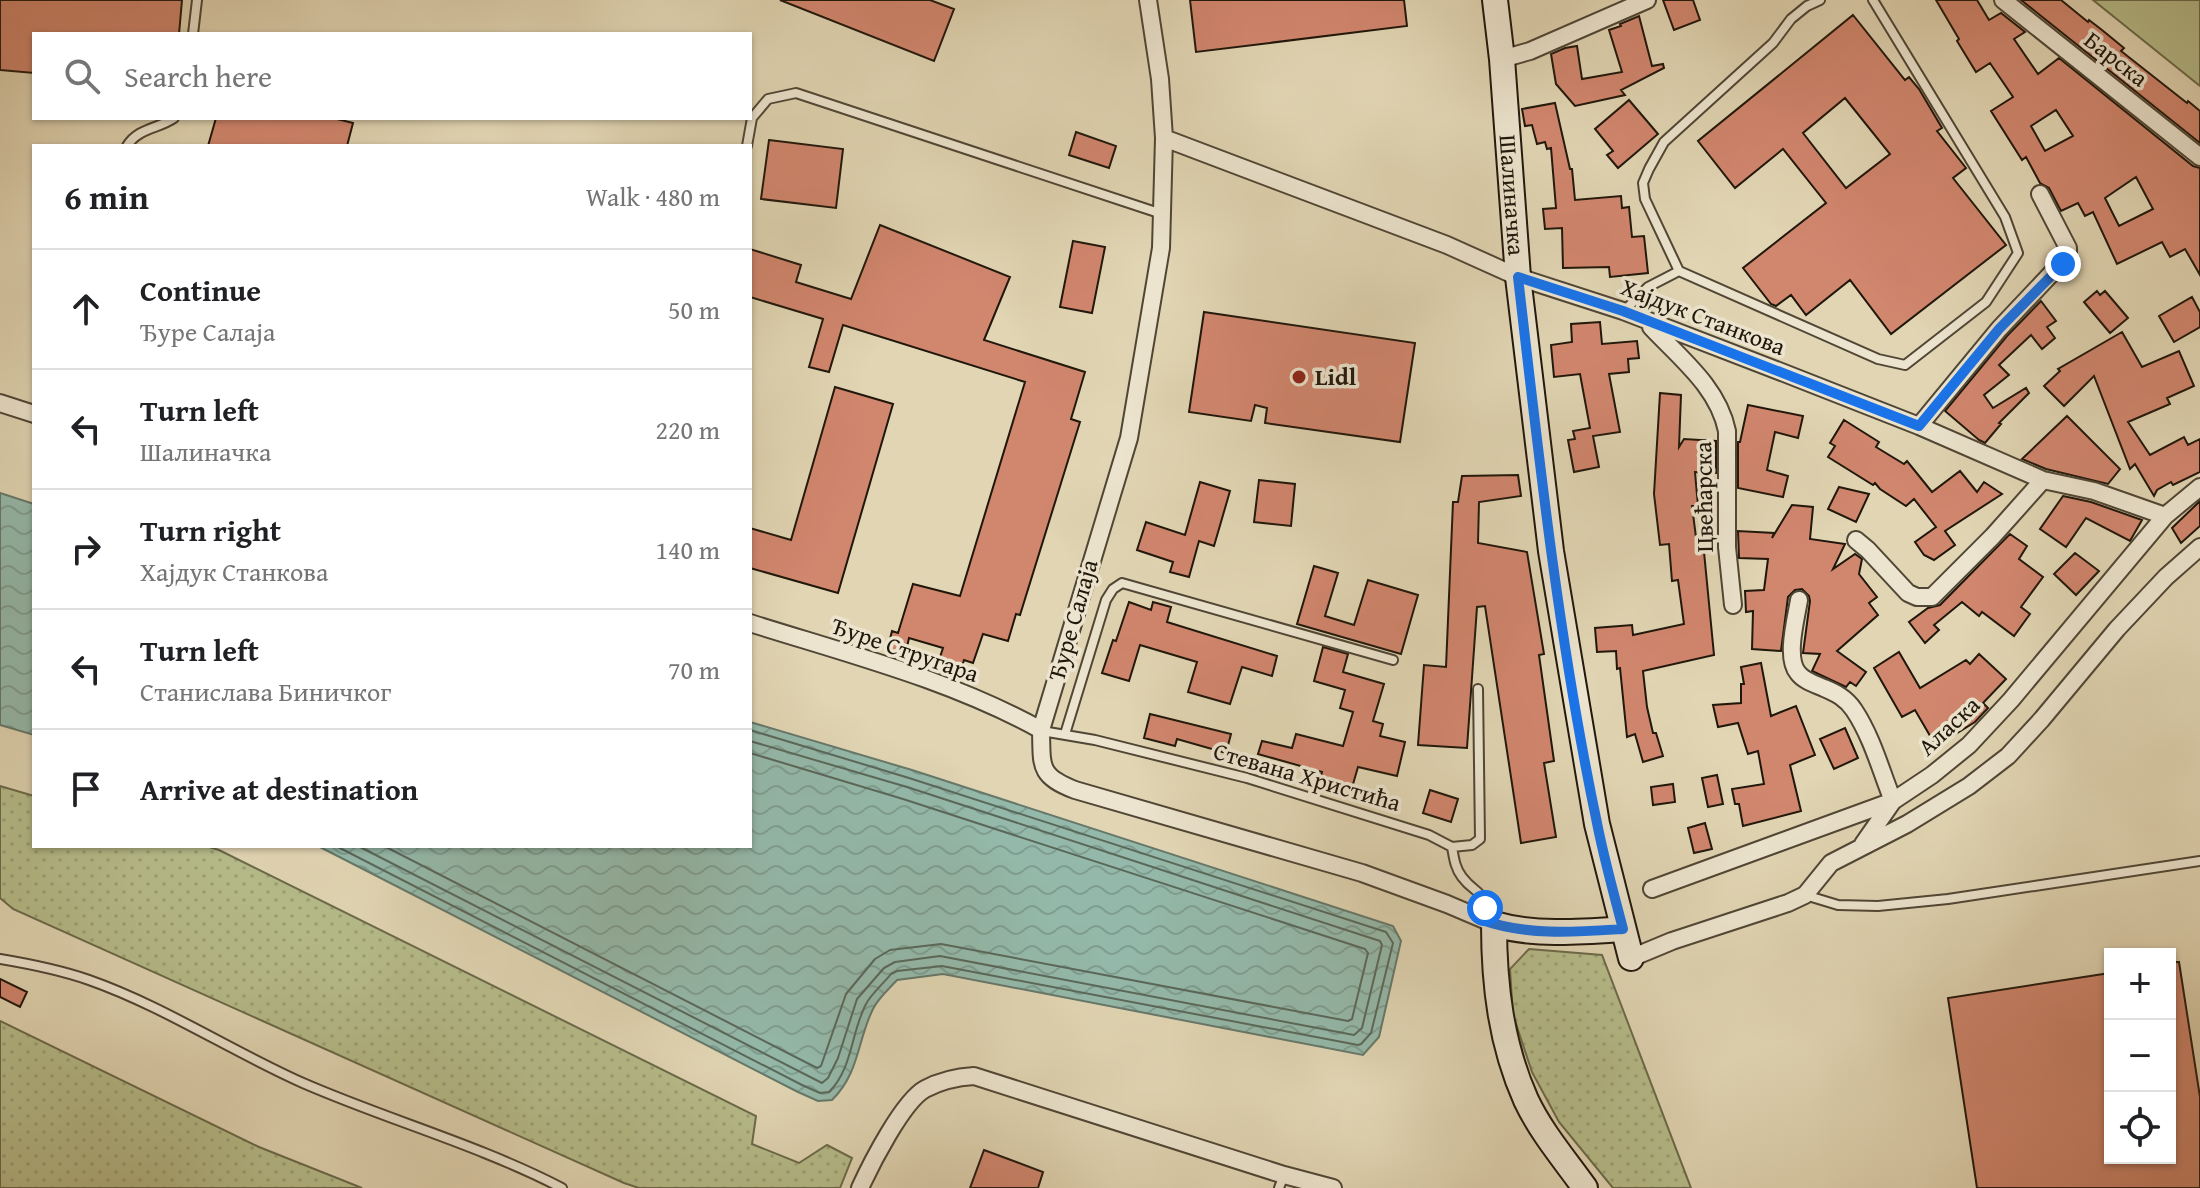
<!DOCTYPE html>
<html lang="en">
<head>
<meta charset="utf-8">
<style>
  body { margin:0; font-family:"Gentium Book Plus",serif; background:#f2f2f2; color:#202124 }
  .controls { position:absolute; right:24px; bottom:24px; display:grid; overflow:hidden; border-radius:0px; box-shadow:0 2px 6px #0004 }
  .controls button { width:72px; height:72px; display:grid; place-items:center; padding:0; border:0; border-bottom:2px solid #e0e0e0; background:#fff; color:#202124; font:40px sans-serif }
  .stop { position:absolute; width:24px; height:24px; margin:-18px; border:6px solid #1a73e8; border-radius:50%; background:#fff }
  .stop.end { background:#1a73e8; border-color:#fff; box-shadow:0 2px 8px #0008 }
  .list { margin:0; padding:0; list-style:none }
  h2 { display:flex; justify-content:space-between; align-items:center; height:104px; margin:0; padding:0 32px; font-size:34px }
  h2 small { font-size:26px; font-weight:400; color:#757577 }
  .list li { display:grid; grid-template-columns:52px 1fr auto; gap:24px; align-items:center; box-sizing:border-box; height:120px; padding:0 32px; border-top:2px solid #e0e0e0 }
  .list b { display:block; font-size:30px; white-space:nowrap }
  .list p { margin:0; font-size:26px; white-space:nowrap; color:#757577 }
  .list em { font-size:26px; font-style:normal; color:#757577 }
  .icon { flex:none; width:44px; height:44px; fill:none; stroke:currentColor; stroke-width:2; stroke-linecap:round; stroke-linejoin:round }
  .map { position:relative; flex:none; width:2200px; height:1188px; overflow:hidden }
  .search { position:absolute; background:#fff; box-shadow:0 2px 6px #0004; left:32px; top:32px; width:720px; height:88px; display:flex; align-items:center; gap:20px; box-sizing:border-box; padding:0 28px; border-radius:0px; color:#757577; font-size:30px }
  .panel { position:absolute; background:#fff; box-shadow:0 2px 6px #0004; left:32px; top:144px; width:720px; height:704px; border-radius:0px }
  .map>svg:first-child { display:block }
  .grass { fill:url(#grass-dots); stroke:#6b6a4a; stroke-width:2 }
  .garden { fill:#b6bc8a; stroke:#6b6a4a; stroke-width:2 }
  .water { fill:url(#water-waves); stroke:#66786a; stroke-width:2 }
  .lines { fill:none; stroke-linecap:round; stroke-linejoin:round }
  .shore { stroke:#5a685a; stroke-width:2 }
  .building { fill:#d1866e; stroke:#20170b; stroke-width:2; fill-rule:evenodd }
  .lane-casing { stroke:#504635; stroke-width:12 }
  .street-casing { stroke:#504635; stroke-width:20 }
  .secondary-casing { stroke:#20170b; stroke-width:28 }
  .lane { stroke:#ece4ce; stroke-width:8 }
  .street { stroke:#ece4ce; stroke-width:16 }
  .secondary { stroke:#ece4ce; stroke-width:24 }
  .route { stroke:#1a73e8; stroke-width:10 }
  .poi-dot { fill:#8f2418; stroke:#ece4ce; stroke-width:3 }
  .labels { text-anchor:middle; stroke-width:7; stroke-linejoin:round; paint-order:stroke }
  .street-label { font-size:24px; fill:#20170b; stroke:#ece4ce }
  .poi-label { font-size:24px; font-weight:bold; fill:#20170b; stroke:#ece4ce; text-anchor:start }
</style>
</head>
<body>
<div class="map">
<svg width="2200" height="1188" viewBox="0 0 2200 1188">
  <defs>
    <pattern id="grass-dots" width="8" height="8" patternUnits="userSpaceOnUse" patternTransform="scale(2)"><rect width="8" height="8" fill="#b6bc8a"/><path d="M2 2h.1M6 6h.1" fill="none" stroke="#9ca176" stroke-width="1.8" stroke-linecap="round"/></pattern>
    <pattern id="water-waves" width="16" height="10" patternUnits="userSpaceOnUse" patternTransform="scale(2)"><rect width="16" height="10" fill="#94b9aa"/><path d="M0 5q4-4 8 0t8 0" fill="none" stroke="#7f9e91"/></pattern>
  </defs>
  <rect width="100%" height="100%" fill="#e1d5b3"/>
  <filter id="stains"><feTurbulence type="fractalNoise" baseFrequency=".0025" numOctaves="4"/><feColorMatrix values="0 0 0 0 .2 0 0 0 0 .09 0 0 0 0 .02 0 0 0 .5 -.17"/></filter>
  <radialGradient id="worn" r=".72"><stop offset=".6" stop-color="#630" stop-opacity="0"/><stop offset="1" stop-color="#630" stop-opacity=".3"/></radialGradient>
  <path class="grass" d="M0 786 34 796V846H206L219 850 756 1116 752 1144 799 1163 827 1145 852 1158 840 1188H639L624 1183 13 909 0 898Z
    M1529 949 1602 955 1691 1188H1613L1559 1122 1532 1072 1513 1015 1510 969Z
    M0 1021 259 1147 362 1188H0Z"/>
  <path class="garden" d="M2093 0H2200V86Z"/>
  <path class="water" d="M0 493 34 504V735L0 725Z
    M750 722 912 770 1393 926 1401 941 1379 1037 1363 1055 943 974 897 980C889 989 878 998 873 1009 857 1041 860 1072 832 1100L818 1101 798 1092 318 846H750Z"/>
  <g class="lines">
    <path class="shore" d="M336 846 802 1085 820 1093 829 1092C853 1068 851 1032 866 1004 872 993 883 984 891 974L897 971 942 966 1358 1045 1361 1044 1371 1033 1393 943 1386 932 909 778 750 730
      M358 846 822 1083 828 1078 838 1058 857 999 884 968 895 962 940 956 1354 1035 1362 1028 1382 945 1380 941 907 787 750 741
      M384 846 817 1068 821 1066 846 994 875 959 890 950 941 944 1348 1021 1352 1019 1368 953 1365 949 903 799 750 753"/>
  </g>
  <path class="building" d="M0 0H182L179 34H34V73L0 70Z
    M780 0H930L954 9 934 61Z
    M1190 0H1404L1407 26 1196 52Z
    M1663 0H1693L1700 20 1674 30Z
    M1936 0H1977L1989 20 2001 13 2025 32 2014 39 2038 74 2059 58 2193 166 2200 168V275L2185 249 2170 257 2162 242 2117 264 2093 212 2085 216 2078 203 2061 211 2049 188 2040 183 2026 157 2022 160 1991 111 2013 97 1990 63 1976 72 1957 41 1959 39ZM2056 110 2073 136 2045 151 2031 126ZM2136 177 2153 209 2119 226 2105 198Z
    M2021 0H2061L2088 22 2089 20 2102 30 2124 48 2121 51 2187 103 2188 101 2200 111V143Z
    M1853 15 1905 80 1909 77 1919 89 1942 128 1937 131 1966 168 1953 178 2006 245 1891 334 1850 280 1806 315 1791 295 1776 306 1771 304 1743 268 1826 203 1783 149 1735 188 1698 141ZM1845 98 1890 154 1846 188 1803 133Z
    M1639 16 1652 66 1663 64 1664 68 1621 90 1625 95 1575 106 1556 84 1551 54 1565 48 1577 46 1582 79 1622 72 1609 30 1621 26 1620 24Z
    M1629 100 1658 134 1618 168 1607 155 1613 151 1595 129Z
    M1555 103 1570 169H1572L1575 200 1621 196 1622 208 1629 207 1632 237 1644 236 1648 273 1610 277 1609 267 1563 268 1562 228 1545 229 1543 209 1556 208 1551 148 1547 149 1545 142 1537 144 1532 125 1525 126 1522 109Z
    M216 118H333L353 123 347 146H208Z
    M1076 132 1116 146 1109 168 1069 155Z
    M769 140 843 149 836 208 761 199Z
    M880 225 1010 277 984 340 1085 372 1071 419 1080 422 1020 615 1016 614 1008 641 983 634 973 663 964 660 960 673 937 666 943 648 909 638 905 656 887 651 892 631 898 633 913 584 960 596 1025 382 843 325 829 372 809 367 823 319 750 297V249L801 265 796 282 851 299Z
    M1073 241 1105 247 1092 313 1060 307Z
    M2097 291 2100 295 2105 291 2128 318 2110 333 2084 302Z
    M2192 297 2200 312V327L2174 342 2159 316Z
    M2041 301 2056 321 2047 327 2055 338 2042 349 2031 335 1999 365 2009 375 1984 395 1993 408 2026 388 2029 393 1999 423 2001 424 1985 443 1979 440 1945 411 2007 336Z
    M1204 312 1415 343 1400 442 1265 423 1267 408 1255 405 1251 421 1189 412Z
    M1600 322 1602 344 1637 341 1639 358 1628 359 1629 372 1609 374 1620 432 1593 436 1599 467 1574 472 1568 440 1575 439 1573 431 1590 428 1580 374 1554 377 1551 345 1572 342 1571 324Z
    M2122 332 2142 367 2179 351 2194 386 2167 398 2170 404 2128 422 2150 455 2184 437 2188 445 2200 439V472L2173 485 2171 482 2157 490 2154 496 2135 464 2130 469 2094 376 2064 406 2044 386 2060 371 2058 369Z
    M835 387 893 404 838 593 750 568V528L791 540Z
    M1660 393 1681 395 1679 447 1684 439 1716 441V473L1695 472 1698 506H1692L1698 553 1704 552 1714 655 1643 671 1647 707 1653 733H1656L1663 756 1643 762 1635 734 1627 737 1620 668 1617 669 1616 651 1597 652 1595 628 1632 625 1633 635 1684 624 1678 580 1672 581 1669 544 1660 545 1654 494Z
    M1748 405 1803 416 1798 438 1775 432 1767 470 1788 476 1783 497 1738 488V442H1740Z
    M2067 416 2120 469 2108 484 2046 469 2022 459Z
    M1844 420 1879 442 1876 447 1904 464 1907 461 1932 492 1960 471 1977 492 1984 482 2002 494 1945 531 1955 545 1934 560 1924 555 1915 542 1936 527 1914 499 1906 506 1880 489 1875 483 1873 485 1828 457 1835 446 1830 443Z
    M1518 475 1521 496 1479 502 1478 543 1527 552 1544 654 1539 655 1554 761 1544 763 1556 837 1521 843 1485 606 1477 607 1467 748 1418 745 1424 665 1446 667 1453 502H1458L1462 476Z
    M1259 480 1295 484 1291 526 1254 522Z
    M1200 482 1230 491 1214 546 1199 541 1189 577 1170 572 1173 562 1137 550 1146 522 1185 535Z
    M1839 487 1869 494 1856 522 1828 509Z
    M2063 496 2091 502 2142 520 2130 541 2086 518 2066 547 2040 529Z
    M2200 501V526L2181 543 2172 528Z
    M1792 505 1813 507 1810 539 1845 544 1833 569 1855 554 1862 559 1859 574 1877 597 1869 603 1878 615 1837 651 1866 672 1856 686 1850 682 1846 687 1812 671 1820 654 1803 653 1810 601 1809 596 1802 589 1795 590 1788 597 1781 651 1752 649 1753 611 1746 612 1745 591 1764 590 1768 559 1739 558 1738 531 1774 533 1772 538Z
    M2010 534 2027 546 2019 559 2043 577 2021 607 2030 614 2014 636 1982 612 1979 616 1962 602 1934 625 1939 630 1925 643 1909 622 1928 608 1940 605Z
    M2075 553 2099 571 2076 595 2054 574Z
    M1314 566 1338 573 1325 616 1354 625 1368 580 1418 595 1401 654 1297 624Z
    M1129 602 1151 610 1153 602 1171 607 1167 622 1277 656 1272 676 1242 667 1230 704 1188 692 1197 662 1140 645 1129 681 1102 673 1113 640 1116 641Z
    M1323 647 1348 654 1343 672 1384 684 1373 721 1383 724 1380 736 1405 742 1397 776 1358 767 1349 798 1317 789 1322 772 1258 754 1262 741 1292 748 1296 734 1343 746 1353 712 1340 708 1345 690 1314 681Z
    M1899 652 1920 688 1966 660 1970 664 1979 654 2006 679 1983 703 1988 708 1975 722 1936 746 1915 710 1902 717 1874 668Z
    M1761 663 1771 716 1796 706 1815 755 1790 765 1801 811 1743 826 1739 804H1735L1732 789 1764 784 1758 751 1748 754 1738 723 1718 727 1713 705 1741 703V684H1744L1741 667Z
    M1150 714 1231 734 1226 753 1177 739 1175 746 1144 738Z
    M1845 728 1858 758 1834 769 1820 739Z
    M1717 775 1723 804 1708 807 1702 778Z
    M1673 784 1675 802 1653 805 1651 787Z
    M1430 790 1458 799 1451 822 1423 813Z
    M1705 823 1712 849 1694 853 1688 828Z
    M2170 962H2179L2200 1097V1188H1977L1948 998 2110 973V1158H2170Z
    M0 979 27 992 20 1007 0 997Z
    M984 1150 1043 1172 1038 1188H970Z"/>
  <g class="lines">
    <defs>
      <path id="lane" d="M193 34 197 0
        M127 146C138 128 158 129 174 118
        M747 146 752 118 768 99 796 93 1162 214
        M1679 271 1878 359 1905 365 1986 302 2018 253 2005 217 1873 0
        M1624 311 1648 287 1679 271 1645 199 1643 183 1649 169 1664 142 1773 43 1791 19 1807 6 1820 0
        M1042 731 1095 740 1247 778 1429 835 1452 847C1454 858 1455 868 1462 877 1477 897 1489 889 1482 920
        M1065 734 1106 600 1113 589 1122 583 1393 660
        M1452 847 1472 845 1480 839 1478 689
        M1805 895 1838 905 1878 906 1948 899 2200 861
        M0 959C30 964 60 970 89 980 163 1006 231 1051 303 1083 388 1120 479 1145 562 1188
        M1279 1188 1284 1175"/>
      <path id="street" d="M1148 0 1160 79 1164 138 1161 248 1129 438 1041 730C1042 766 1038 776 1075 790L1362 873 1447 904 1494 924
        M2003 0 2200 157
        M1502 59 1530 51 1647 0
        M1164 138 1447 245 1518 277 1623 311 1784 373 1919 426 2043 480 2094 491 2165 516
        M1651 327C1680 358 1718 387 1727 431V547L1733 605
        M0 403 34 414
        M1919 426 1999 329 2068 256V248L2040 194
        M1856 540 1868 550 1908 593 1917 597H1932L1993 536 2043 480
        M1799 600C1796 619 1785 658 1798 673 1804 681 1815 684 1824 688 1836 693 1846 698 1854 710 1872 737 1881 771 1893 801L1863 844
        M750 623C848 654 951 680 1041 730
        M1652 889 1893 801 1932 775 1969 745 2011 700 2165 516 2200 487
        M1631 958 1672 941 1788 903 1805 895 1831 863 1907 824 1969 786 2008 756 2042 719 2117 629 2166 577 2200 547
        M860 1188C871 1164 903 1101 925 1089 940 1081 957 1077 974 1076L1284 1175 1333 1188"/>
      <g id="secondary">
        <path id="s1" d="M1495 0 1502 59 1518 277 1551 551 1597 824 1631 958"/>
        <path d="M1585 1188C1565 1160 1541 1132 1526 1100 1501 1044 1494 985 1494 924 1535 936 1581 932 1623 929"/>
      </g>
    </defs>
    <use href="#lane" class="lane-casing"/>
    <use href="#street" class="street-casing"/>
    <use href="#secondary" class="secondary-casing"/>
    <use href="#lane" class="lane"/>
    <use href="#street" class="street"/>
    <use href="#secondary" class="secondary"/>
  </g>
  <g class="lines">
    <path class="route" d="M1485 908 1482 920C1527 936 1576 932 1623 929 1614 894 1604 859 1597 823 1559 643 1539 459 1518 277L1623 311 1919 426 1999 329 2063 264"/>
  </g>
  <circle class="poi-dot" cx="1299" cy="377" r="8"/>
  <g class="labels">
    <g class="street-label">
      <text transform="translate(2116 59) rotate(38)" y="8">Барска</text>
      <text dy="8" stroke="none"><textPath href="#s1" startOffset="196">Шалиначка</textPath></text>
      <text transform="translate(1703 317) rotate(21)" y="8">Хајдук Станкова</text>
      <text transform="translate(1704 497) rotate(-91)" y="8">Цвећарска</text>
      <text transform="translate(1073 620) rotate(-74)" y="8">Ђуре Салаја</text>
      <text transform="translate(905 650) rotate(19)" y="8">Ђуре Стругара</text>
      <text transform="translate(1949 726) rotate(-43)" y="8">Аласка</text>
      <text transform="translate(1307 777) rotate(16)" y="8">Стевана Христића</text>
    </g>
    <g class="poi-label">
      <text x="1315" y="385">Lidl</text>
    </g>
  </g>
  <rect width="100%" height="100%" filter="url(#stains)"/>
  <rect width="100%" height="100%" fill="url(#worn)"/>
</svg>
<div class="controls">
<button>+</button>
<button>−</button>
<button><svg class="icon" aria-label="locate" viewBox="0 0 24 24"><circle cx="12" cy="12" r="6"/><path d="M12 2v4M12 18v4M2 12h4M18 12h4"/></svg></button>
</div>
<div class="stop" style="left:1485px;top:908px"></div>
<div class="stop end" style="left:2063px;top:264px"></div>
<div class="search"><svg class="icon" aria-label="search" viewBox="0 0 24 24"><circle cx="10" cy="10" r="6"/><path d="M15 15l6 6"/></svg>Search here</div>
<section class="panel">
<h2>6 min<small>Walk · 480 m</small></h2>
<ul class="list">
<li><svg class="icon" aria-label="ahead" viewBox="0 0 24 24"><path d="M12 20V5M6 11l6-6 6 6"/></svg><div><b>Continue</b><p>Ђуре Салаја</p></div><em>50 m</em></li>
<li><svg class="icon" aria-label="left" viewBox="0 0 24 24"><path d="M17 20v-9H6M10 6l-5 5 5 5"/></svg><div><b>Turn left</b><p>Шалиначка</p></div><em>220 m</em></li>
<li><svg class="icon" aria-label="right" viewBox="0 0 24 24"><path d="M7 20v-9h11M14 6l5 5-5 5"/></svg><div><b>Turn right</b><p>Хајдук Станкова</p></div><em>140 m</em></li>
<li><svg class="icon" aria-label="left" viewBox="0 0 24 24"><path d="M17 20v-9H6M10 6l-5 5 5 5"/></svg><div><b>Turn left</b><p>Станислава Биничког</p></div><em>70 m</em></li>
<li><svg class="icon" aria-label="arrive" viewBox="0 0 24 24"><path d="M6 21V4h12l-3 4 3 4H6"/></svg><div><b>Arrive at destination</b></div></li>
</ul>
</section>
</div>
</body>
</html>
